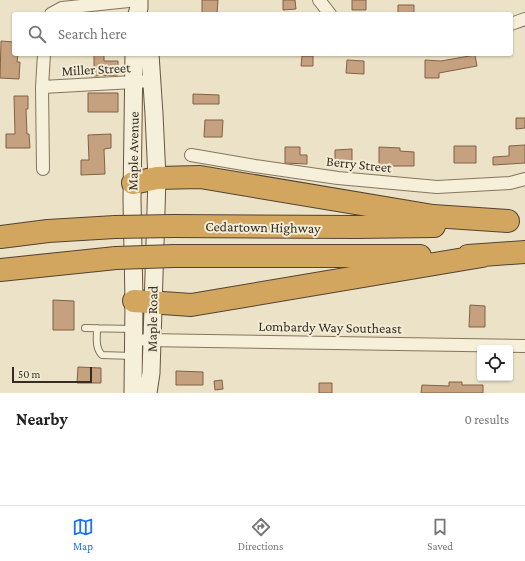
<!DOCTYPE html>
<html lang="en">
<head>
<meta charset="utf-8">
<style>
  body { margin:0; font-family:"Crimson Pro",serif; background:#f2f2f2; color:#222 }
  .controls { position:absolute; right:12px; bottom:12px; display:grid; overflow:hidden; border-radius:4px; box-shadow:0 1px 3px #0004 }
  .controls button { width:36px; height:36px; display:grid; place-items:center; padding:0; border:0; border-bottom:1px solid #e0e0e0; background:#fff; color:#222; font:20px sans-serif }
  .scale { position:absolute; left:12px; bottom:10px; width:80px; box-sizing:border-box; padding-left:4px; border:2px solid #362c20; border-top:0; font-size:11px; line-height:14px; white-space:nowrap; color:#362c20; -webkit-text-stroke:3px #f3ecd6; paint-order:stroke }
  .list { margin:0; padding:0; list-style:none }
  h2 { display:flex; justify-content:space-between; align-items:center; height:52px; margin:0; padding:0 16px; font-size:17px }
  h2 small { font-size:13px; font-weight:400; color:#767676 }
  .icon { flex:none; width:22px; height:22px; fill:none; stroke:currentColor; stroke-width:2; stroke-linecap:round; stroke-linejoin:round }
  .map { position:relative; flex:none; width:525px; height:393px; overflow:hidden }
  .search { position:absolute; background:#fff; box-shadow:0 1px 3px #0004; left:12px; right:12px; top:12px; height:44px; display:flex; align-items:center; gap:10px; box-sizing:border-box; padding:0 14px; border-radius:4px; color:#767676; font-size:15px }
  .sheet { height:112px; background:#fff }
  nav { display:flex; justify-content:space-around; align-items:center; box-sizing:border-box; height:56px; border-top:1px solid #e0e0e0; background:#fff; font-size:11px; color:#767676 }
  nav a { display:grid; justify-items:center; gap:2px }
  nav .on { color:#1a73e8 }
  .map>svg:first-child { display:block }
  .building { fill:#c6a180; stroke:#826145 }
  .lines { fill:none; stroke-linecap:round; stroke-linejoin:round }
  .service-casing { stroke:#85755e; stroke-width:8 }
  .minor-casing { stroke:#85755e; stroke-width:14 }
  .secondary-casing { stroke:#675641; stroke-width:19 }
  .motorway-casing { stroke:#534331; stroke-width:24 }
  .service { stroke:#f6efd9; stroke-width:6 }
  .minor { stroke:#f6efd9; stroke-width:12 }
  .secondary { stroke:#f6efd9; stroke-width:17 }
  .motorway { stroke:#d2a65f; stroke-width:22 }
  .motorway-bridge-casing { stroke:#534331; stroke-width:24; stroke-linecap:butt }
  .motorway-bridge { stroke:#d2a65f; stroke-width:22 }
  .labels { text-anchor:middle; stroke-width:4; stroke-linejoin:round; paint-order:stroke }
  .street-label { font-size:14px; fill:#362c20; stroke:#f3ecd6 }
</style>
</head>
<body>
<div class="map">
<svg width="525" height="393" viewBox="0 0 525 393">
  <rect width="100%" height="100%" fill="#ebe2c7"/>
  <path class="building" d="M202 0H218L217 14H202Z
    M283 0H295L296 9 283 10Z
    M352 0H366V10H352Z
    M398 5H414V14H398Z
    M1 41 14 42V54H18L17 62H20L19 79 0 78Z
    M94 54H104V61H118V75L94 76Z
    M475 55 477 66 439 73V78H425V60L441 61Z
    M302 56H313V66H301Z
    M347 60 364 61V74L346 73Z
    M88 93H118V112H88Z
    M193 94 219 95V104H193Z
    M14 96H28V109H26L27 134H29L30 148H6V134H15Z
    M516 118H525V128L516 129Z
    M205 120H223L222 137H204Z
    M111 134V148L104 149 105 174 81 175V160H89L88 135Z
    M525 145V163L493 165V157L509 156V146Z
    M454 146H476V163H454Z
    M285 147H300V155H307V164L285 163Z
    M379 147 400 148V151L414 152V166H379Z
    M352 149V165H335V150Z
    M53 300 74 301V330H53Z
    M470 305 485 306V327H469Z
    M78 367 101 368V383H77Z
    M176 371 203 372V385H176Z
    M222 380 223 389 215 390 214 381Z
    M449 382H462V385H483V393H421L422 385 449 386Z
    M319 383H332V393H319Z"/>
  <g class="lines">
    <defs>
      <path id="service" d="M85 328 132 329
        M97 328C97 338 95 348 102 355L132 356"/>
      <path id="minor" d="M319 0 330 14
        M51 14 62 8 138 0
        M511 24 525 19
        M42 87 152 81
        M191 155 255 166 338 178 437 187 510 183 525 179
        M43 169 42 87 44 54
        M145 340 525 346"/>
      <path id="secondary" d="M137 14 139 8V0
        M133 393 134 301 132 200 134 54
        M148 393 151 373 157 178 154 114 150 54"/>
      <path id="motorway" d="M133 183 157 178 200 177 433 216 508 221
        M173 226 356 227 434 226
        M0 237 48 231 115 227
        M174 256H420
        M468 256 525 252
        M0 270 116 258
        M134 301 191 305 482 256"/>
    </defs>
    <use href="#service" class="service-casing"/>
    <use href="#minor" class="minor-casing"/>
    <use href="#secondary" class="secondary-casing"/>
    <use href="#motorway" class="motorway-casing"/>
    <use href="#service" class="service"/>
    <use href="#minor" class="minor"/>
    <use href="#secondary" class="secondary"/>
    <use href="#motorway" class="motorway"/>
    <defs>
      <path id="motorway-bridge" d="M115 227 173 226
        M116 258 174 256"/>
    </defs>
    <use href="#motorway-bridge" class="motorway-bridge-casing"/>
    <use href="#motorway-bridge" class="motorway-bridge"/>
  </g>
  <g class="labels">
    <g class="street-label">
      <text transform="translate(96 69) rotate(-3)" y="5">Miller Street</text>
      <text transform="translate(133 151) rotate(-89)" y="5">Maple Avenue</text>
      <text transform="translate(359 164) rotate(6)" y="5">Berry Street</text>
      <text transform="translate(263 227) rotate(1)" y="5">Cedartown Highway</text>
      <text transform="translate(152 319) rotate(-89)" y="5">Maple Road</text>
      <text transform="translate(330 327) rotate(1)" y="5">Lombardy Way Southeast</text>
    </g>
  </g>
</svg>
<div class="controls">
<button><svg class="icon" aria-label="locate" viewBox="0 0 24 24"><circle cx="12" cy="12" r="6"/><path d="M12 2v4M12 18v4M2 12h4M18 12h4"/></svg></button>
</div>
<div class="scale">50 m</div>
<div class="search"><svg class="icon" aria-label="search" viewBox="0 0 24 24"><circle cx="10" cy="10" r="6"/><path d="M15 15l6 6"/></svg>Search here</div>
</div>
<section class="sheet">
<h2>Nearby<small>0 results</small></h2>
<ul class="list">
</ul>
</section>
<nav>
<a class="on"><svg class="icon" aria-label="map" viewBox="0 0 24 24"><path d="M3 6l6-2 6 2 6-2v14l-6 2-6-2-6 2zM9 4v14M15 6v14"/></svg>Map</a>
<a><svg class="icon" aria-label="directions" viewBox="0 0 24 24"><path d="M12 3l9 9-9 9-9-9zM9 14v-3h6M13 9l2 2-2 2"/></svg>Directions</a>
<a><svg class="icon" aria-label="saved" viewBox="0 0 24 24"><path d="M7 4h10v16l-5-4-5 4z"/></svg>Saved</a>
</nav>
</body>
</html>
